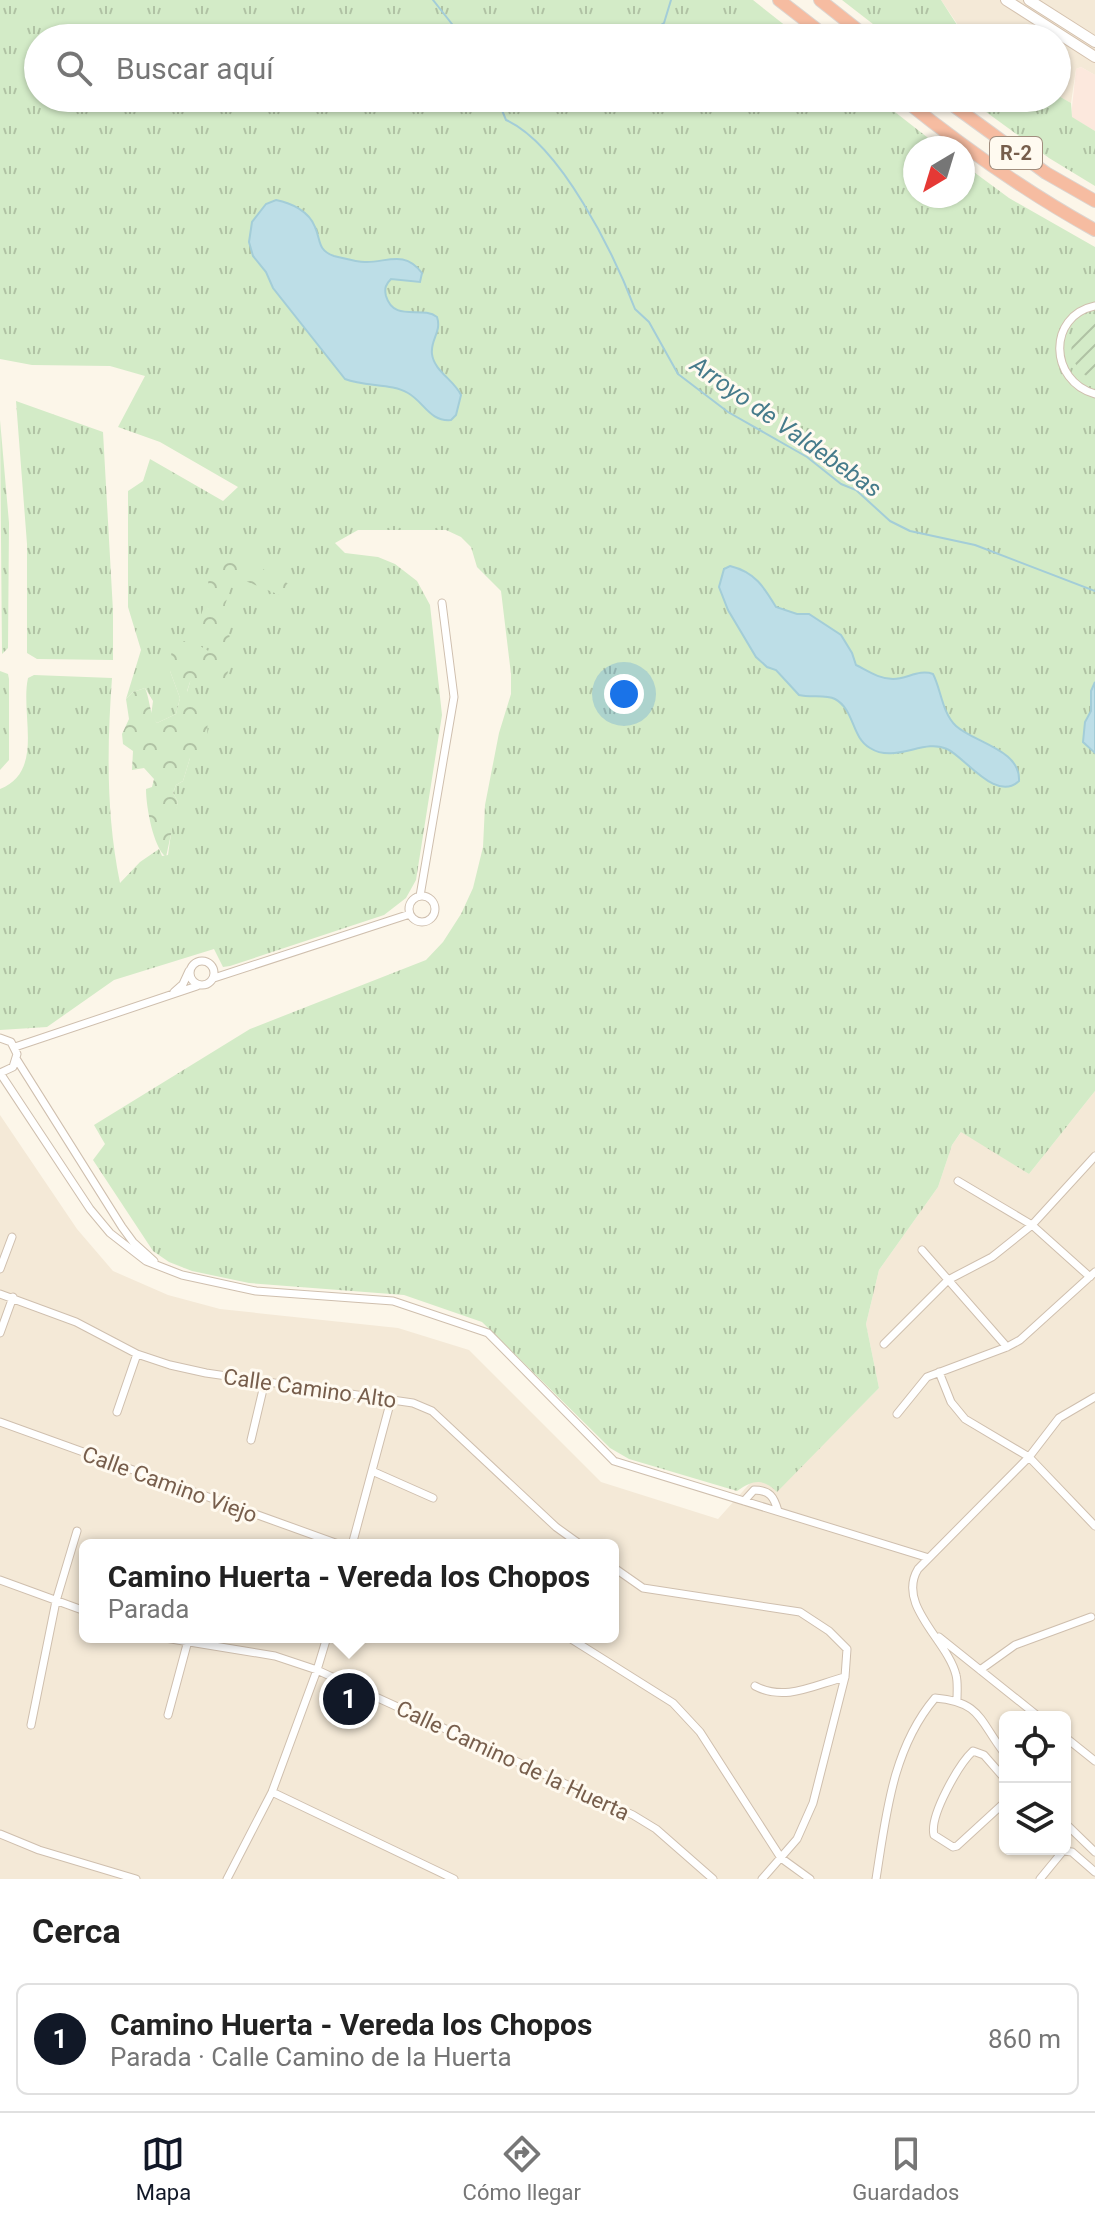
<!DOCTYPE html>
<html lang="es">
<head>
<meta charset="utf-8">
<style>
  body { margin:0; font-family:Roboto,sans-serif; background:#f2f2f2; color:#222 }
  .controls { position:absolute; right:24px; bottom:24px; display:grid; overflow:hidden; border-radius:12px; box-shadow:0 2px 6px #0004 }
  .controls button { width:72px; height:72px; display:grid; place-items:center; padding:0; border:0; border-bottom:2px solid #e0e0e0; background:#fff; color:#222; font:40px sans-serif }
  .compass { position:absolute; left:903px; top:136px; width:72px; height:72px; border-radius:50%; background:#fff; box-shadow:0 2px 6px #0004; rotate:218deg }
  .you { position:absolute; left:624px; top:694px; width:28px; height:28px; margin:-20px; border:6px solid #fff; border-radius:50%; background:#1a73e8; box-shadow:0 0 0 12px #1a73e833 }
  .badge { display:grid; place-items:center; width:52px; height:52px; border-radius:50%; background:#111827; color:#fff; font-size:26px; font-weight:700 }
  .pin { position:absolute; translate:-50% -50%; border:4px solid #fff; box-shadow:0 2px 8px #0006 }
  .popup { position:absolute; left:79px; top:1539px; width:540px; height:104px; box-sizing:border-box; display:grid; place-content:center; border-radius:12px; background:#fff; filter:drop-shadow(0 2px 6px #0005); font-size:26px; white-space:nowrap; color:#767676 }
  .popup b { font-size:30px; color:#222 }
  .popup::after { content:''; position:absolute; left:50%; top:100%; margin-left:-16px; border:16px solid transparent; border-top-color:#fff }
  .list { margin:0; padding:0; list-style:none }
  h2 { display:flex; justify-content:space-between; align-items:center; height:104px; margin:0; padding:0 32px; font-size:34px }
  h2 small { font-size:26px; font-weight:400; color:#767676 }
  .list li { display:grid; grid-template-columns:52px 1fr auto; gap:24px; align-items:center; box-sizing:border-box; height:112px; margin:0 16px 16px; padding:0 16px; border:2px solid #e0e0e0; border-radius:12px }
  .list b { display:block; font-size:30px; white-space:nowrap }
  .list p { margin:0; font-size:26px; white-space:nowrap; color:#767676 }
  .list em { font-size:26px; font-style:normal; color:#767676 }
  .icon { flex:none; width:44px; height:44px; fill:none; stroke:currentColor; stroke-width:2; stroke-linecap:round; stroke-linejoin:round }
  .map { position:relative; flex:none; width:1095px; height:1879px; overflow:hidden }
  .search { position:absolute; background:#fff; box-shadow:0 2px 6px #0004; left:24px; right:24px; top:24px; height:88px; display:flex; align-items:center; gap:20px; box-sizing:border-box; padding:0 28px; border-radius:44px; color:#767676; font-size:30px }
  .sheet { height:232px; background:#fff }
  nav { display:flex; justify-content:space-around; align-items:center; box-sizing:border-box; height:112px; border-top:2px solid #e0e0e0; background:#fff; font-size:22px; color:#767676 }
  nav a { display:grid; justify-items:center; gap:4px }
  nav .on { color:#111827 }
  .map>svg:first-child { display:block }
  .residential { fill:#f4e9d7; fill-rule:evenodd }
  .commercial { fill:#fce8dd }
  .grass { fill:url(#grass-tufts) }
  .forest { fill:url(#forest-crowns) }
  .garden { fill:url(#garden-furrows) }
  .water { fill:#bddee7; stroke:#a3cdd8; stroke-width:2 }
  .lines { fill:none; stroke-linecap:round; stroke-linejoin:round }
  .stream { stroke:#a3cdd8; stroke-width:2 }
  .street-casing { stroke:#cfbfae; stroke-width:9 }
  .secondary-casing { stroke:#d4c1ae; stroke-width:12 }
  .highway-casing { stroke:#dcd5d0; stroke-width:14 }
  .street { stroke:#fff; stroke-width:7 }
  .secondary { stroke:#fff; stroke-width:10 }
  .highway { stroke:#f6bca1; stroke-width:12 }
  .labels { text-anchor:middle; stroke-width:6; stroke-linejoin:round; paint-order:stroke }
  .shield { fill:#fffaf0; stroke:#a08d7d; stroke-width:2 }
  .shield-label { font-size:20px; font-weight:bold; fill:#775e4c }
  .street-label { font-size:22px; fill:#775e4c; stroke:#fffaf0 }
  .water-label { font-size:24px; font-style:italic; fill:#467b8b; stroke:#fffaf0 }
</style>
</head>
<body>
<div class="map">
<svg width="1095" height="1879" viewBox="0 0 1095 1879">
  <defs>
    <pattern id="grass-tufts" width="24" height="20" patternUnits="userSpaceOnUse" patternTransform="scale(2)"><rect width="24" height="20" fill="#d3ebc7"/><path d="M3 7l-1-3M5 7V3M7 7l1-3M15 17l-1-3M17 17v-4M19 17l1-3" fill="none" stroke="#b0c2a4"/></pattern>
    <pattern id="forest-crowns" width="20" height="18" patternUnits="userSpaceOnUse" patternTransform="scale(2)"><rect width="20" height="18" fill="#d3ebc7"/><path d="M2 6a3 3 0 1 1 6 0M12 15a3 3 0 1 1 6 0" fill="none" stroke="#b0c2a4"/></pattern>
    <pattern id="garden-furrows" width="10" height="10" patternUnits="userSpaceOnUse" patternTransform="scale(2)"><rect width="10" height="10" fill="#d3ebc7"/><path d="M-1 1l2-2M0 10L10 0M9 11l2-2" fill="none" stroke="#b0c2a4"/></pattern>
  </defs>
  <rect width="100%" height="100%" fill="#fcf6e9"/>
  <path class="residential" d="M941 0H1095V75L1081 67 1076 69 1071 103 1057 95V38H970L960 28Z
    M1095 1091V1879H0V1115L77 1229 113 1271 168 1295 220 1309 398 1328 469 1350 601 1482 718 1519 752 1481 766 1482 777 1491 879 1388 866 1324 879 1270 938 1187 952 1145 962 1131 1029 1174ZM85 1545H613V1637H85ZM1005 1717H1065V1849H1005Z"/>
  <path class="commercial" d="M1081 67 1095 75V131L1071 117 1076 69Z"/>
  <path class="grass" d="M0 0H753L801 38H38V98H877L941 148H915V196H963V164L1009 198 1095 247V1091L1029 1174 961 1132 952 1145 938 1187 879 1270 866 1324 879 1388 777 1492C762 1478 754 1480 737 1491L629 1459 610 1448 482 1322 404 1295 249 1283 192 1271 169 1262 153 1251 93 1160 105 1144 94 1125 250 1029 426 960 443 942 461 914 473 888 483 847 485 805 499 733 511 694V674L501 591 477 567 471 547 461 537 446 530H358L335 543 345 553 378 557 395 564 417 581 430 605 442 715 416 880 406 898 384 915 230 966 223 967 214 949 114 980 47 1027 0 1030V789C45 771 20 715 28 678L34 675 112 678C107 747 106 814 120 883L140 862 159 849 162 856 168 855 173 819 178 802 173 793 176 785 183 781 190 758 187 692 190 682 210 652 170 671 180 698 176 714 157 723 151 716 153 701 145 688 133 692 126 699 141 650 128 607V491L143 481 150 459 223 501 238 487 160 442 118 427 145 376 110 366 32 365 0 359Z
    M842 0H941L959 28 970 38H891Z
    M1057 95 1071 103 1072 117 1095 131V186L1049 158 967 98H1057Z
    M16 401 103 432 113 611V660L37 659 27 653V544Z
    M0 420 9 523 8 648 2 654Z
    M0 671 8 674 9 679V760L0 770Z"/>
  <path class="forest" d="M250 562 283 580 297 591 295 598H287L243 580 231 587 225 605 230 640V663L225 684 212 689 197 680 190 682 187 691 192 702 208 709 207 740 200 751 190 758 183 781 176 785 173 793 178 802 166 857C153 847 146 806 146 789L152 787 154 779 144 768 132 770 133 751 123 744 122 734 129 719 126 699 133 692 145 688C150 699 149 713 157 723L176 714 180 698 170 671 172 644 190 640 210 652 213 639 198 623 206 601 209 575 226 563Z"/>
  <path class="garden" d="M1095 318V381C1065 368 1062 330 1095 318Z"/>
  <path class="water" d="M276 200C291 203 309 211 315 227 321 240 317 250 334 256 343 258 356 262 365 262 386 263 404 249 422 273L420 282 391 279C386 284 384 288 386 296 394 323 422 305 437 317 442 332 430 340 432 354 434 371 454 380 461 395L456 415 451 420C430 422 424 402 408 393 392 383 365 387 345 379L273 288 266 272 253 256 249 242 252 222 266 204Z
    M730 566C755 572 764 587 776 607L797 614H809L841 635 852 653 856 665C868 671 879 679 893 679 907 679 919 669 933 674 941 689 942 713 956 726 975 743 1021 750 1019 781 996 803 965 757 947 749 924 738 895 764 870 748 851 737 855 710 835 699 825 694 811 698 799 695L776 670 767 667 756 657 728 610 719 587 724 569Z
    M1095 682V753L1083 742 1085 722 1091 711V691Z"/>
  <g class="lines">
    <path class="stream" d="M433 0 463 38
      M640 38 664 23 671 0
      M497 98 506 120C561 145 614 254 635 309L649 322 678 374 728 412 807 457 841 484 856 490 890 521 910 531 975 545 1095 591
      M501 104 514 98"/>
    <defs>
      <path id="street" d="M1095 306C1047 316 1049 381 1095 394
        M409 909a13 13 0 1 1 26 0a13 13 0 1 1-26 0Z
        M420 896 454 697 442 603
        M190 973a12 12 0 1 1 24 0a12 12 0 1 1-24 0Z
        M214 978 410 914
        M174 992 183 984 189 971
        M0 1038 11 1042 17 1054 13 1067 0 1073
        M15 1047 197 986
        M17 1060 122 1227 133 1242 154 1261
        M0 1073 90 1209 110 1233 146 1261 182 1275 256 1291 393 1301 488 1333 614 1461 929 1558
        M958 1181 1032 1225 1090 1277
        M922 1250 1007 1347
        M0 1269 12 1237
        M0 1294 76 1322 137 1354 170 1365 206 1373 413 1403 432 1411 556 1527 581 1545
        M0 1333 13 1297
        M884 1344 948 1280 992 1257 1032 1225 1095 1156
        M939 1372 951 1402 965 1419 1029 1457 1095 1526
        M117 1412 137 1354
        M897 1414 927 1377 1007 1347 1020 1340 1095 1272
        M0 1422 341 1545
        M251 1440 265 1381
        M372 1471 433 1498
        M744 1501 754 1490C770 1490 774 1497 778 1511
        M352 1545 391 1400
        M613 1567 643 1588 800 1612 829 1631 847 1649 845 1677 813 1803 797 1839 762 1879
        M0 1580 85 1611
        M159 1637 275 1656 317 1670 633 1815 656 1829 713 1879
        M568 1637 673 1703 700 1732 781 1858 810 1879
        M939 1637 1039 1717
        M980 1670 1015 1645 1091 1617
        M755 1686C785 1702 814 1685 845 1677
        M957 1700C957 1692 958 1682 956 1675 948 1641 896 1605 918 1569L1029 1457 1059 1418 1095 1397
        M168 1715 189 1637
        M31 1725 56 1601 77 1531
        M1065 1737 1095 1761
        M1005 1779 984 1755 973 1751C959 1764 929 1816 934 1835L953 1847 957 1846 1005 1802
        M272 1792 454 1879
        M1065 1823 1095 1852
        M0 1834 39 1850 136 1879
        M227 1879 272 1792 317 1670 327 1637
        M876 1879C886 1816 892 1749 935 1698 982 1702 979 1721 1005 1754
        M1040 1879 1063 1851 1072 1852 1095 1872"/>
      <path id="secondary" d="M1006 0 1095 57
        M1029 0 1095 42"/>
      <path id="highway" d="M779 0 828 38
        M820 0 868 38
        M902 98C964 148 1026 192 1095 230
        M943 98 1046 173 1095 201"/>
    </defs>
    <use href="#street" class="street-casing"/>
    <use href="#secondary" class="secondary-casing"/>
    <use href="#highway" class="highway-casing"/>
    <use href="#street" class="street"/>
    <use href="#secondary" class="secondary"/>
    <use href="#highway" class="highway"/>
  </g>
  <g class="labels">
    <rect class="shield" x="990" y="137" width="52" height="32" rx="6"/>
    <g class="shield-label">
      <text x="1016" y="160">R-2</text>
    </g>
    <g class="street-label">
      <text transform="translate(310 1388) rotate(8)" y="8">Calle Camino Alto</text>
      <text transform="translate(170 1484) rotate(20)" y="8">Calle Camino Viejo</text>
      <text transform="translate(513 1760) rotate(25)" y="8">Calle Camino de la Huerta</text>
    </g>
    <g class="water-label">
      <text transform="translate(786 427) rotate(35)" y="8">Arroyo de Valdebebas</text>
    </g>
  </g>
</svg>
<div class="controls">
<button><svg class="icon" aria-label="locate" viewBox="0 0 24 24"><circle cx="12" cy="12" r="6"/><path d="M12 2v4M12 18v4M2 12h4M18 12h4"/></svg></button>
<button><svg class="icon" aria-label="layers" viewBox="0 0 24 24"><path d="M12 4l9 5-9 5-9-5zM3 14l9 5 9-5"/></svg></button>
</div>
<svg class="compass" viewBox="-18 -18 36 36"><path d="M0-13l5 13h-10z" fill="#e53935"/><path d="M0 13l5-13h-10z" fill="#767676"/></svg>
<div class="you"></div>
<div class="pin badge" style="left:349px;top:1699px">1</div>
<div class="popup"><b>Camino Huerta - Vereda los Chopos</b>Parada</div>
<div class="search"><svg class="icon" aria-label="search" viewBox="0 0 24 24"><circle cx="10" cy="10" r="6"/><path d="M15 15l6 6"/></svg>Buscar aquí</div>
</div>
<section class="sheet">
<h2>Cerca<small></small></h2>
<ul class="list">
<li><span class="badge">1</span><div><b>Camino Huerta - Vereda los Chopos</b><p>Parada · Calle Camino de la Huerta</p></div><em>860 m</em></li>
</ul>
</section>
<nav>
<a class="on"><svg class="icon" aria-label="map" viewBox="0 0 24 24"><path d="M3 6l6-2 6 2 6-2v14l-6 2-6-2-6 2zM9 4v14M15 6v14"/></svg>Mapa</a>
<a><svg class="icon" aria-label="directions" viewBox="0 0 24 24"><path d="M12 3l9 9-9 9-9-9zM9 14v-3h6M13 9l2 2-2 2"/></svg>Cómo llegar</a>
<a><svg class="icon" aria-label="saved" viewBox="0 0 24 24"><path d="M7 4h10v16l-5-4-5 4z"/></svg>Guardados</a>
</nav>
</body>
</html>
